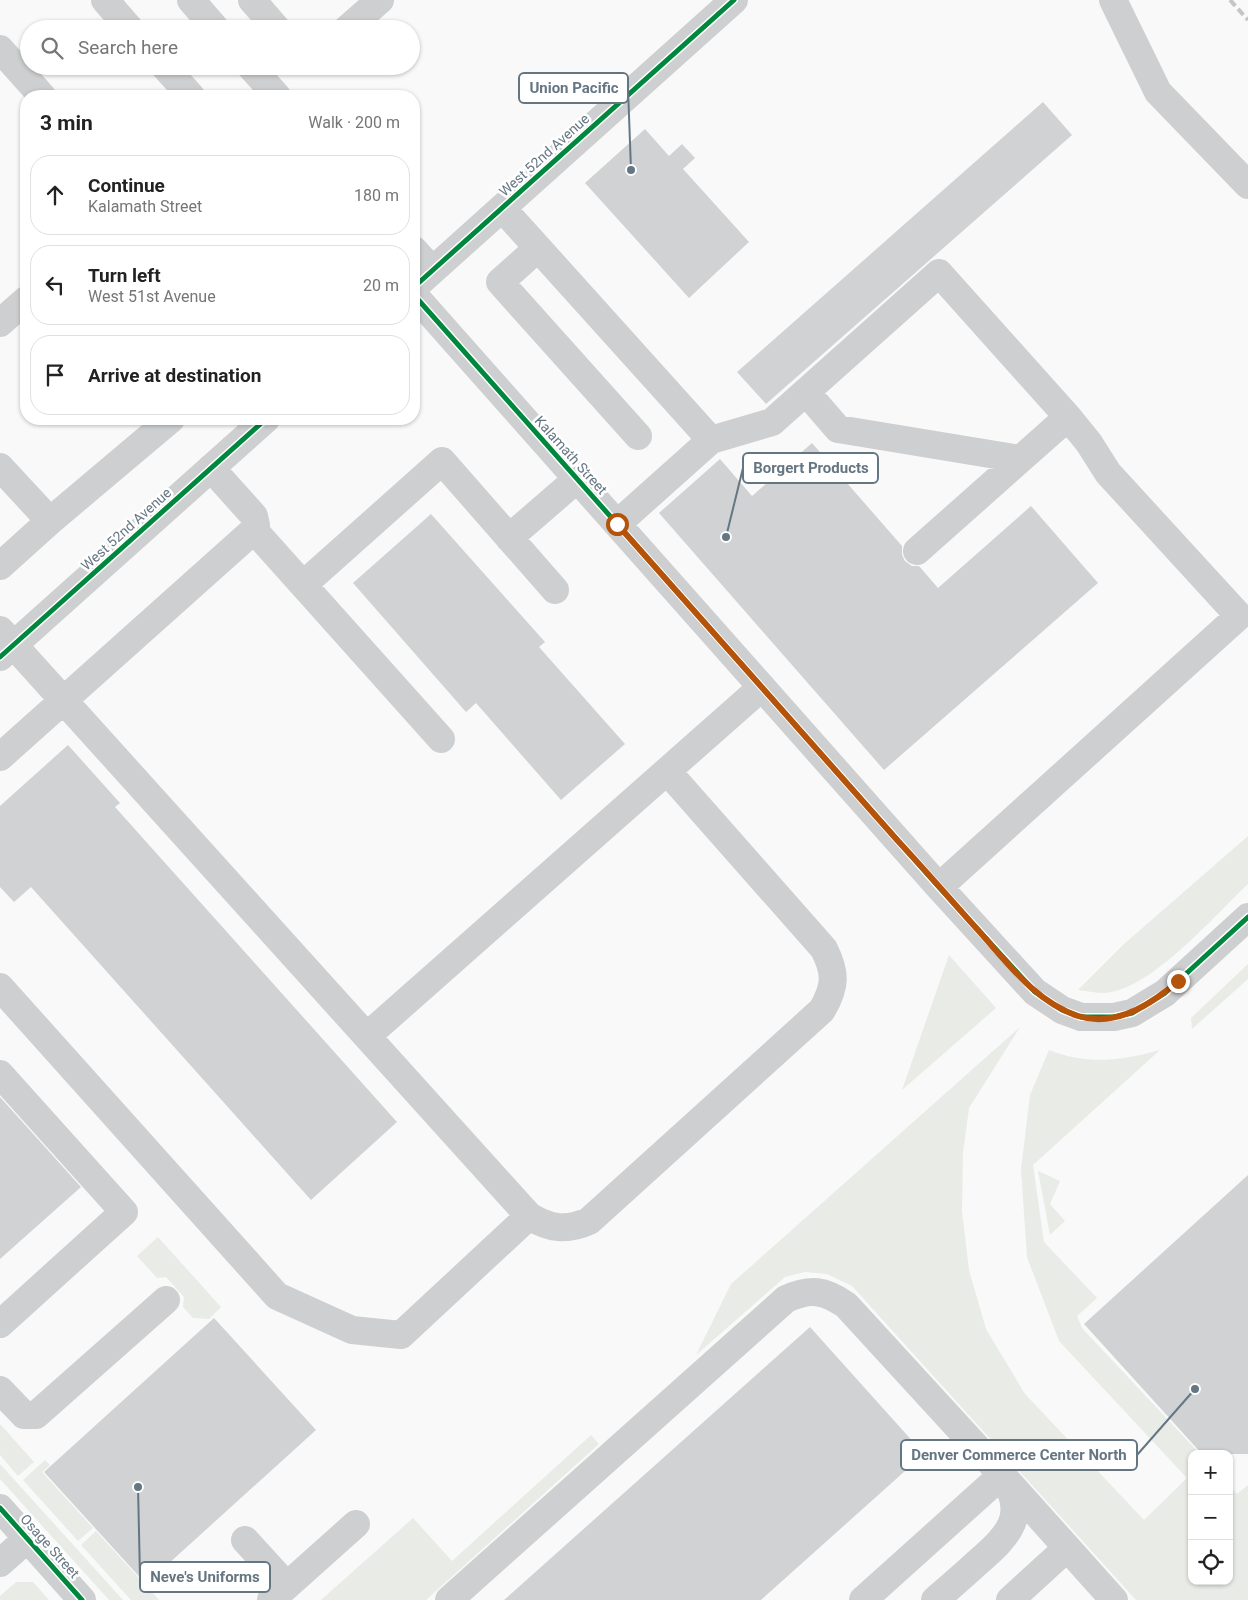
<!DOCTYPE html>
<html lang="en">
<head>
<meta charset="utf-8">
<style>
  body { margin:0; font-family:Roboto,sans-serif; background:#f6f6f6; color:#222 }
  .controls { position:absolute; right:15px; bottom:15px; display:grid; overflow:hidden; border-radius:10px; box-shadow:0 1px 4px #0004 }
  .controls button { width:45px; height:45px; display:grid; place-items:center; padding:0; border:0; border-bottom:1px solid #e0e0e0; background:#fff; color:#222; font:25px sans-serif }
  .stop { position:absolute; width:15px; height:15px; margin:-11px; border:4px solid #b45309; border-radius:50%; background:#fff }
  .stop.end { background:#b45309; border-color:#fff; box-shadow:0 1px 5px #0008 }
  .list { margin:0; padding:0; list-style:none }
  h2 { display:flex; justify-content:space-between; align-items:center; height:65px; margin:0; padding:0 20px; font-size:21px }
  h2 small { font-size:16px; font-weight:400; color:#767676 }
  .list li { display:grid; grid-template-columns:32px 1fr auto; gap:15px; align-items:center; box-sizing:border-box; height:80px; margin:0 10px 10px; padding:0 10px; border:1px solid #e0e0e0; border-radius:20px }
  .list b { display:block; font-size:19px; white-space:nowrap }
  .list p { margin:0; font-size:16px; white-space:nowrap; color:#767676 }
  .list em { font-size:16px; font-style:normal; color:#767676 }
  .icon { flex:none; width:28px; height:28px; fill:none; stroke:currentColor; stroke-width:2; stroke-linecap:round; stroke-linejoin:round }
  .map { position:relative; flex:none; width:1248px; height:1600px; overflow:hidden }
  .search { position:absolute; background:#fff; box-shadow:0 1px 4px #0004; left:20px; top:20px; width:400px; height:55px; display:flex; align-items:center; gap:12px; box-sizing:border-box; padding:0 18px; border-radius:28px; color:#767676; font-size:19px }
  .panel { position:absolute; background:#fff; box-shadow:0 1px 4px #0004; left:20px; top:90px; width:400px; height:335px; border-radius:20px }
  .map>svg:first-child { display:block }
  .green { fill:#e8ebe6 }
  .building { fill:#d0d2d3 }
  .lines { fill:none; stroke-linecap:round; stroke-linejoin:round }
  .minor { stroke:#cecfd0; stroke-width:28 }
  .rail { stroke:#c3c5c6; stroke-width:4; stroke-dasharray:8 4; stroke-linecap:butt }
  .cycleway-casing { stroke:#fff; stroke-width:8 }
  .cycleway { stroke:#00873e; stroke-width:5 }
  .route { stroke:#b45309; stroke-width:6 }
  .labels { text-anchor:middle; stroke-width:5; stroke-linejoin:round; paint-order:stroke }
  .street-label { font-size:14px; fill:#657683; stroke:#fff }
  .leader { fill:none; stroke:#657683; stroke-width:2 }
  .callout-dot { fill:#657683; stroke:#fff; stroke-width:2 }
  .callout { fill:#fff; stroke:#657683; stroke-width:2 }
  .callout-label { font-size:15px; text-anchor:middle; font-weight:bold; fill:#657683 }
</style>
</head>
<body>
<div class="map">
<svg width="1248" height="1600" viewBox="0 0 1248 1600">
  <rect width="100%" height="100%" fill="#f9f9f9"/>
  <path class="green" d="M1248 836V884C1215 915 1151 990 1105 993 1097 993 1087 991 1078 990L1124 944Z
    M949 955 996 1008 902 1090Z
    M1248 964V979L1192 1029 1191 1018Z
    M1020 1027 969 1108 963 1153 962 1211 969 1270 986 1329 1025 1394 1144 1520 1187 1478 1059 1341 1027 1257 1021 1169 1030 1095 1049 1050C1087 1065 1121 1061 1160 1050L1033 1165 1044 1242 1097 1298 1077 1316 1082 1328 1200 1454H1192V1581H1229V1485L1237 1494 1248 1485V1600H1136L852 1286 827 1274 805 1272 785 1277 696 1355 731 1284Z
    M1038 1171 1060 1181 1050 1204 1065 1221 1050 1235Z
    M158 1237 221 1307 209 1319 193 1318 183 1307 184 1297 166 1277 157 1278 137 1256Z
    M0 1424 34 1462 18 1476 0 1455Z
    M591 1435 599 1444 426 1600H321L413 1518 452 1561Z
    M45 1460 50 1465 42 1472 93 1528 78 1541 23 1480Z
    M0 1464 123 1600H109L0 1479Z
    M96 1531 159 1600H131L81 1545Z
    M16 1582H33L49 1600H0V1596Z"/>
  <path class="building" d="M1043 102 1072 135 766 404 737 372Z
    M645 129 669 156 682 144 695 158 683 169 749 242 689 298 585 183Z
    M812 443 902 546V555L905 561 912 566H919L938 588 1031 506 1098 583 884 770 659 513 720 459 752 496Z
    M431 514 545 642 539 647 625 744 561 800 476 703 466 712 353 583Z
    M68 745 120 803 115 807 397 1122 311 1200 31 887 14 902 0 887V806Z
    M0 1097 81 1187 0 1259Z
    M1248 1175V1454H1202L1084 1324Z
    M214 1318 316 1430 146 1584 44 1472Z
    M810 1327 924 1454 761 1600H504Z"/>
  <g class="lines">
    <path class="minor" d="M105 0 130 29
      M191 0 216 29
      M252 0 277 29
      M1113 0 1158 92 1248 185
      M347 29 380 0
      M0 49 42 96
      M164 66 191 96
      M250 66 277 96
      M502 208 711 440
      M538 248 500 282 638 436
      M414 250 432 270
      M414 287 734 0
      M414 295 939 887 1035 992 1062 1010 1081 1017H1114L1132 1013 1165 993 1248 917
      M0 323 26 300
      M806 392 838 429 1020 459
      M0 467 50 521 0 566
      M50 521 171 419
      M617 524 711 440 772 422 939 273 1068 417 1089 443 1108 473 1239 616 939 887
      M254 530 441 739
      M509 538 577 479
      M917 551 1068 417
      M304 584 442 461 555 590
      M0 630 529 1216C550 1229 567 1231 589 1221L822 1010C836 986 836 973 824 949L667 771
      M0 657 266 419
      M0 757 254 530 256 525 254 516 211 468
      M0 987 277 1296 352 1330 401 1335 529 1216
      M367 1036 762 687
      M0 1074 124 1212 0 1324
      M0 1390 24 1415H36L166 1300
      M0 1508 82 1600
      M245 1540 287 1586
      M0 1563 27 1539
      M271 1600 356 1524
      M449 1600 786 1299C811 1288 824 1290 846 1305L1002 1475C1029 1515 1009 1535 978 1562 964 1575 950 1587 935 1600
      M863 1600 1002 1475 1114 1600
      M1010 1600 1067 1548"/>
    <path class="rail" d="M1230 0 1248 20"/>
    <defs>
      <path id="cycleway" d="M414 287 734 0
        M414 295 939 887 1035 992 1062 1010 1081 1017H1114L1132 1013 1165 993 1248 917
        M0 657 266 419
        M0 1508 82 1600"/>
    </defs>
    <use href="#cycleway" class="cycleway-casing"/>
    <use href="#cycleway" class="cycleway"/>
  </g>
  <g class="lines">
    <path class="route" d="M617 524C711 629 804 735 898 841 925 870 951 900 977 929 1007 962 1035 1002 1078 1016 1116 1028 1152 1004 1178 981"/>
  </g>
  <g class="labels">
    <g class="street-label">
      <text transform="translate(544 155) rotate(-42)" y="5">West 52nd Avenue</text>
      <text transform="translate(571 455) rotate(48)" y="5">Kalamath Street</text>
      <text transform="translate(126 529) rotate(-42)" y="5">West 52nd Avenue</text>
      <text transform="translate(50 1546) rotate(48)" y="5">Osage Street</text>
    </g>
  </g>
  <path class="leader" d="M631 170L628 88M726 537L743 468M1195 1389L1137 1455M138 1487L140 1577"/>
  <g class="callout-dot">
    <circle cx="631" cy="170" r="5"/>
    <circle cx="726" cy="537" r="5"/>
    <circle cx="1195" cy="1389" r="5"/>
    <circle cx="138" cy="1487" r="5"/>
  </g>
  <g class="callout">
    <rect x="519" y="73" width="109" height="30" rx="5"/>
    <rect x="743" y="453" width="135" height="30" rx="5"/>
    <rect x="901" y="1440" width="236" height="30" rx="5"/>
    <rect x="140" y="1562" width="130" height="30" rx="5"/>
  </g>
  <g class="callout-label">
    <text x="574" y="93">Union Pacific</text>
    <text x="811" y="473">Borgert Products</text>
    <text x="1019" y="1460">Denver Commerce Center North</text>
    <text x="205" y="1582">Neve's Uniforms</text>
  </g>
</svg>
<div class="controls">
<button>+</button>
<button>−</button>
<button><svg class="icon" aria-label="locate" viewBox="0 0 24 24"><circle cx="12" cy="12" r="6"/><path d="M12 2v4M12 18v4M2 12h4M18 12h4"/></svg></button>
</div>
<div class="stop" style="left:617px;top:524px"></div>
<div class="stop end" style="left:1178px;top:981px"></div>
<div class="search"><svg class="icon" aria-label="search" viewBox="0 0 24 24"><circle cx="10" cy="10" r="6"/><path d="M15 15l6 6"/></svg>Search here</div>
<section class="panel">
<h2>3 min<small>Walk · 200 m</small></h2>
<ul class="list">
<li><svg class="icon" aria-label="ahead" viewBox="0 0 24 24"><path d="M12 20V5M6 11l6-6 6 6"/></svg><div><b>Continue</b><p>Kalamath Street</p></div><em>180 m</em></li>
<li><svg class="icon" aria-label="left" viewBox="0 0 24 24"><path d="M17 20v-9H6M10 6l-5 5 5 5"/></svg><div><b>Turn left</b><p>West 51st Avenue</p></div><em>20 m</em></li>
<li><svg class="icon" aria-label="arrive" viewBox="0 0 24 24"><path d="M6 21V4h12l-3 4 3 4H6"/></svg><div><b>Arrive at destination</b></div></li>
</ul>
</section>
</div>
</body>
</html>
